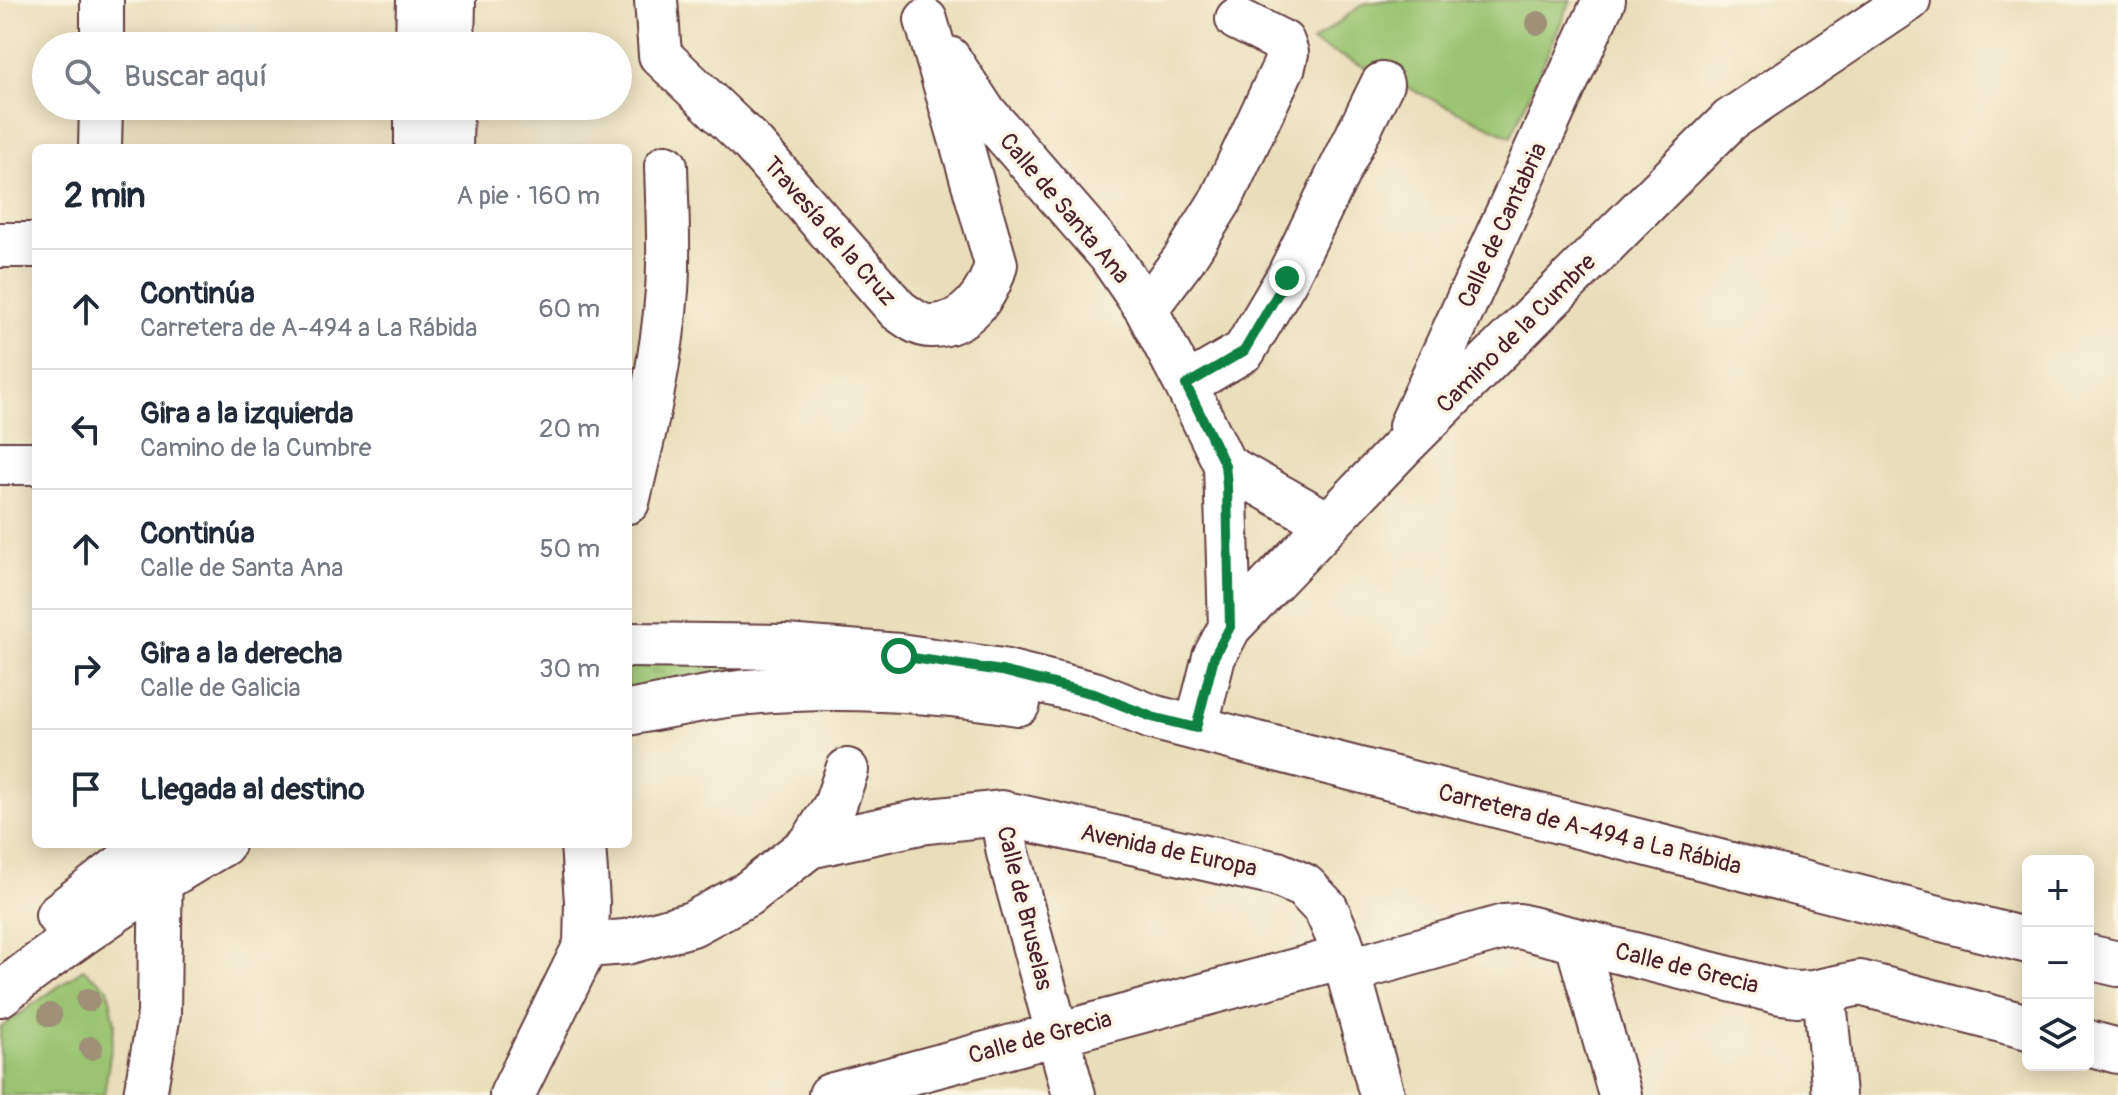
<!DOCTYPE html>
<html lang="es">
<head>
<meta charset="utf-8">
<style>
  body { margin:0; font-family:Pangolin,sans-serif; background:#f6f6f7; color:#1f2937 }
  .controls { position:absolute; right:24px; bottom:24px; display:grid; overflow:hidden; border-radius:12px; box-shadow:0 4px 20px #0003 }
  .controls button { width:72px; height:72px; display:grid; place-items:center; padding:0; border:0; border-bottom:2px solid #e0e1e3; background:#fff; color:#1f2937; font:40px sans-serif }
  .stop { position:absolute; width:24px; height:24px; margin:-18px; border:6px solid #0b8043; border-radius:50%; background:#fff }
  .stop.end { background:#0b8043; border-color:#fff; box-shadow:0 2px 8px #0008 }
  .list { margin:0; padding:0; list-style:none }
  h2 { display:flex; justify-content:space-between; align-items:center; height:104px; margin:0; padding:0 32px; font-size:34px }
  h2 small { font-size:26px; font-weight:400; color:#747a83 }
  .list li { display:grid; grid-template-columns:52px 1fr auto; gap:24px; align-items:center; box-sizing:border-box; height:120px; padding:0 32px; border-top:2px solid #e0e1e3 }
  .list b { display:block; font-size:30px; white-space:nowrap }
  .list p { margin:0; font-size:26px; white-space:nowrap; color:#747a83 }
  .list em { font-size:26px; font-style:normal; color:#747a83 }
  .icon { flex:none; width:44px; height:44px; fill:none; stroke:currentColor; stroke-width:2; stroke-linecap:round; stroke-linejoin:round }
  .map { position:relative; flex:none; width:2118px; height:1095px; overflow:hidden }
  .search { position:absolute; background:#fff; box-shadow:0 4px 20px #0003; left:32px; top:32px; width:600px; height:88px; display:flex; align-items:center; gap:20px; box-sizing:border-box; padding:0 28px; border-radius:44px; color:#747a83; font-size:30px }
  .panel { position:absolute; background:#fff; box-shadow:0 4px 20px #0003; left:32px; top:144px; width:600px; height:704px; border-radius:12px }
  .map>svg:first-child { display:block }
  .grass { fill:url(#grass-tufts); stroke:#72724e; stroke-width:2 }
  .green { fill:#9ac471; stroke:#72724e; stroke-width:2 }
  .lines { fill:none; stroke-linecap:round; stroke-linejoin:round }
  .street-casing { stroke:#623c40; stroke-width:46 }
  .secondary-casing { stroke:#623c40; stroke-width:48 }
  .street { stroke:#fff; stroke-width:42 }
  .secondary { stroke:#fff; stroke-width:44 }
  .tree { fill:#9f9077 }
  .route { stroke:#0b8043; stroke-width:10 }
  .labels { text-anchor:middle; stroke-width:7; stroke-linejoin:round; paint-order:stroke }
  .street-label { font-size:24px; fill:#4a1f2b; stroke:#fcf5e5 }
</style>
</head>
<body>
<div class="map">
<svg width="2118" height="1095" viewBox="0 0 2118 1095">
  <defs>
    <pattern id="grass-tufts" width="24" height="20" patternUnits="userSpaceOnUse" patternTransform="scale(2)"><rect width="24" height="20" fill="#9ac471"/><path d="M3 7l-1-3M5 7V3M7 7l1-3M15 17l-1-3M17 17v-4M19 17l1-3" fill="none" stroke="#809f5d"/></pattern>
  </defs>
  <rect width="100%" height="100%" fill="#fcf5e5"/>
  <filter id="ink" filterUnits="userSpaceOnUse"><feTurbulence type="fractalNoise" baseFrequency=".0125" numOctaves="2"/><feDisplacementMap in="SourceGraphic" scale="16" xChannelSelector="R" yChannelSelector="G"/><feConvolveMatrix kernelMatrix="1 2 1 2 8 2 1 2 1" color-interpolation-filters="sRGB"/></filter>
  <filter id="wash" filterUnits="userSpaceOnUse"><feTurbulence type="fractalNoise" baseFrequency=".006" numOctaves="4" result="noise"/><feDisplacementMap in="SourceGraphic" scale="32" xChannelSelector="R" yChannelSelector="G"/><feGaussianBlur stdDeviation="1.8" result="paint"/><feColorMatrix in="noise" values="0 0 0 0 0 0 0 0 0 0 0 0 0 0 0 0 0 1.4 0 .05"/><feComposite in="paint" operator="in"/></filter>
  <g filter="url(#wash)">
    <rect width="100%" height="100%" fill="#eadeba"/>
    <path class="grass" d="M628 658 831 663 628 699Z"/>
    <path class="green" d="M1388 0H1571L1511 137 1312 42 1363 4Z
      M83 969 108 988 115 1023 104 1095H0V1028Z"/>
  </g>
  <g filter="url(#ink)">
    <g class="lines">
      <defs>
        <path id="street" d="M656 0 660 55 752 143 898 310C908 317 920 327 932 326 967 325 989 293 996 264L926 20
          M102 46V0
          M949 58 983 110 1109 255 1146 309 1186 385 1225 465 1230 627
          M100 148 101 106
          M1146 309 1184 259 1221 200 1284 66 1287 53 1283 42 1237 19
          M1186 385 1244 351 1287 278 1382 84
          M1410 426 1604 0
          M0 463H36
          M1225 465 1328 523
          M628 502C645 432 662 361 667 290 670 249 667 207 666 166
          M1196 728 1214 657 1230 627 1400 449 1730 120 1909 0
          M1001 813 1008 853 1074 1095
          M809 846 835 805 847 770
          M1576 940 1620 1095
          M1824 990 1834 1095
          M145 1095 159 1014 161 850
          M830 1095 1344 957"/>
        <path id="secondary" d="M418 46 419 0
          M452 46 453 0
          M417 148V106
          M450 148 451 106
          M0 245H36
          M628 645 785 647 899 656 1002 671 1094 694 1152 717 2028 941
          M628 713C668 706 709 696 749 692 838 684 930 689 1018 703
          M58 915 151 844
          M586 945 626 942 692 924 749 893 809 846 920 822 1001 813 1277 874 1304 886 1326 909 1340 941 1382 1095
          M2088 957 2118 964
          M1348 971 1504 927 1519 926 1781 992 1797 994 1813 993 1860 983 2028 1027
          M0 994C71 939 143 889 222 844
          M2088 1043 2118 1051
          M512 1095 586 945 587 902 583 844"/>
      </defs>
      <use href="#street" class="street-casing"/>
      <use href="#secondary" class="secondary-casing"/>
      <use href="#street" class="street"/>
      <use href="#secondary" class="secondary"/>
    </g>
    <g class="tree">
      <circle cx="1538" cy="23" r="12"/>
      <circle cx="88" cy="1000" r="12"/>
      <circle cx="50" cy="1015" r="12"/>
      <circle cx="91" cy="1048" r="12"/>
    </g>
  </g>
  <g class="lines" filter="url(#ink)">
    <path class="route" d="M899 656 1002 671 1094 694 1152 717 1196 728 1214 657 1230 627 1227 486 1225 465 1186 385 1244 351 1287 278"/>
  </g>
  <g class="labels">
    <g class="street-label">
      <text transform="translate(1065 208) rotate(50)" y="8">Calle de Santa Ana</text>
      <text transform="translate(1502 225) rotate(-65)" y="8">Calle de Cantabria</text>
      <text transform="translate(830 231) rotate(49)" y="8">Travesía de la Cruz</text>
      <text transform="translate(1516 333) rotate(-45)" y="8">Camino de la Cumbre</text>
      <text transform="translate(1590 829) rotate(14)" y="8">Carretera de A-494 a La Rábida</text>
      <text transform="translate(1169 850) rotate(12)" y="8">Avenida de Europa</text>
      <text transform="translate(1025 908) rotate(76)" y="8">Calle de Bruselas</text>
      <text transform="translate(1687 968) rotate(14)" y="8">Calle de Grecia</text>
      <text transform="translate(1040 1037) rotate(-15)" y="8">Calle de Grecia</text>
    </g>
  </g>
</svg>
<div class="controls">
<button>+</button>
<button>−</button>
<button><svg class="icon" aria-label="layers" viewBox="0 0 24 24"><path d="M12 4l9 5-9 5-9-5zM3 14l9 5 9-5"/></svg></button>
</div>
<div class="stop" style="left:899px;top:656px"></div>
<div class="stop end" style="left:1287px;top:278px"></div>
<div class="search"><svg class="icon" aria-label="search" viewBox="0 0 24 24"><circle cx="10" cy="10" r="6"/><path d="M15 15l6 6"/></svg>Buscar aquí</div>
<section class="panel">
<h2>2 min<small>A pie · 160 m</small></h2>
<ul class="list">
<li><svg class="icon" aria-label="ahead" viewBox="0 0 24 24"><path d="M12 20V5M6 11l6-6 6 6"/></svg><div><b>Continúa</b><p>Carretera de A-494 a La Rábida</p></div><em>60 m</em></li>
<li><svg class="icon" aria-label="left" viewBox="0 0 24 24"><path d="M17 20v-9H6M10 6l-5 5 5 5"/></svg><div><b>Gira a la izquierda</b><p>Camino de la Cumbre</p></div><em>20 m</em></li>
<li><svg class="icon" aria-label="ahead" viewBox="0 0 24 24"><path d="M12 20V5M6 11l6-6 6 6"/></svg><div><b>Continúa</b><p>Calle de Santa Ana</p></div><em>50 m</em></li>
<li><svg class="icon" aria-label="right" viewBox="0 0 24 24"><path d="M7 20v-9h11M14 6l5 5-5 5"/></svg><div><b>Gira a la derecha</b><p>Calle de Galicia</p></div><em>30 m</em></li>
<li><svg class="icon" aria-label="arrive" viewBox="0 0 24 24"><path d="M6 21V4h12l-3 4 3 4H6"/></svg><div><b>Llegada al destino</b></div></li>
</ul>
</section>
</div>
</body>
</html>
